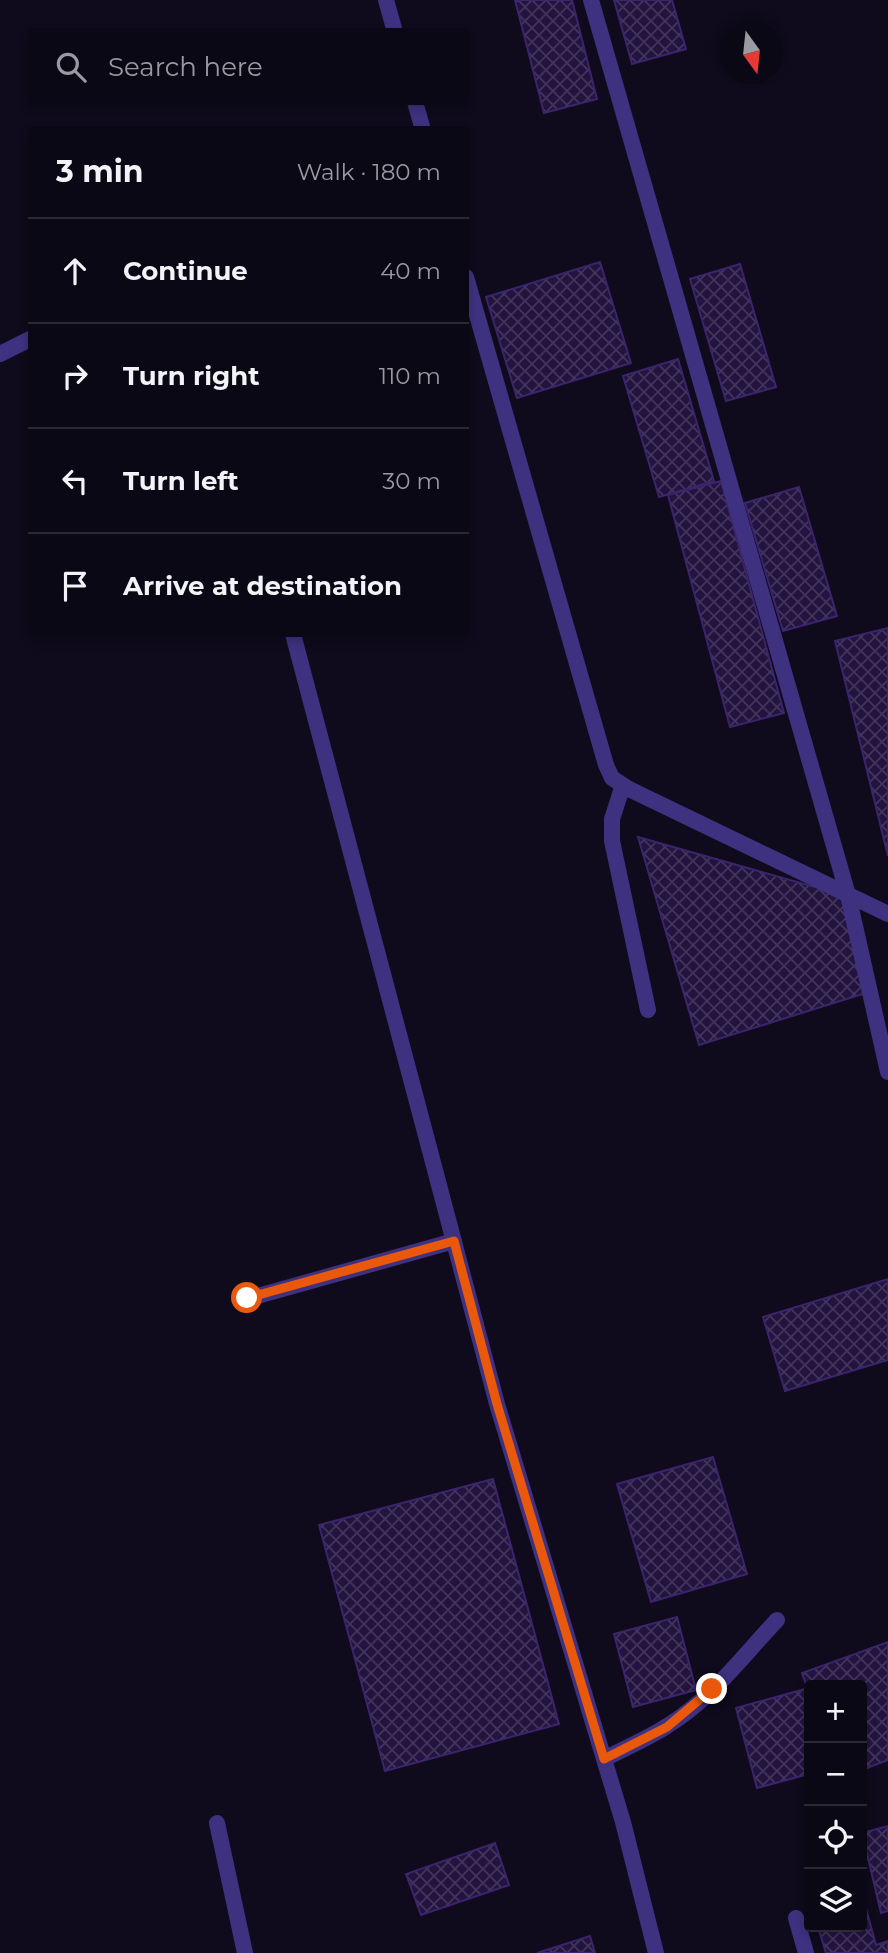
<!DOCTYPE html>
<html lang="en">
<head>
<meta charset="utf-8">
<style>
  body { margin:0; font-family:Montserrat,sans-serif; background:#14111e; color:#f1f3f6 }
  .controls { position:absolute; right:21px; bottom:21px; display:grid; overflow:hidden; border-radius:7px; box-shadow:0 4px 10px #0003 }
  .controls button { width:63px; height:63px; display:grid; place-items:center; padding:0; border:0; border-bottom:2px solid #2b2934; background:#0b0815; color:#f1f3f6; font:35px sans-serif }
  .compass { position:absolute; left:720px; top:21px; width:63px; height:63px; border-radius:50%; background:#0b0815; box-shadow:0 4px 10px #0003; rotate:165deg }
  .stop { position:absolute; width:21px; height:21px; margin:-16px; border:5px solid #ea580c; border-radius:50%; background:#fff }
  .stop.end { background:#ea580c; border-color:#fff; box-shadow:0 2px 7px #0008 }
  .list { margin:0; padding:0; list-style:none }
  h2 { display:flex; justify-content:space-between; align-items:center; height:91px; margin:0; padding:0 28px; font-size:30px }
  h2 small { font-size:23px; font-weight:400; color:#9a9aa0 }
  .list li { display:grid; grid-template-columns:46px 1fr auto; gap:21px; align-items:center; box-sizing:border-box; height:105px; padding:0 28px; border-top:2px solid #2b2934 }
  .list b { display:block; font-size:26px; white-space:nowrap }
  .list em { font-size:23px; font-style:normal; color:#9a9aa0 }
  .icon { flex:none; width:38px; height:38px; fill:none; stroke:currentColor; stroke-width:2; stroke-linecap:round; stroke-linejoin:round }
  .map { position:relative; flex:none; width:888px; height:1953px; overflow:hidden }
  .search { position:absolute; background:#0b0815; box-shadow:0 4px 10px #0003; left:28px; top:28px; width:441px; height:77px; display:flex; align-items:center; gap:18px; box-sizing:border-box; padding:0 24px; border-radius:7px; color:#9a9aa0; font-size:26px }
  .panel { position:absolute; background:#0b0815; box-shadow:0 4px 10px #0003; left:28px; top:126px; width:441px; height:511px; border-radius:7px }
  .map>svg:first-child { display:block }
  .building { fill:url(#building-cross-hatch); stroke:#3c246d; stroke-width:2 }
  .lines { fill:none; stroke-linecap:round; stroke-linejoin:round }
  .service { stroke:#3e317f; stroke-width:16 }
  .route { stroke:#ea580c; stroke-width:9 }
</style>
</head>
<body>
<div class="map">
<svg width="888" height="1953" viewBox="0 0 888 1953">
  <defs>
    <pattern id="building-cross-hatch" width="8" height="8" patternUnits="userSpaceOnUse" patternTransform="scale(1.75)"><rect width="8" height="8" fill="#22143f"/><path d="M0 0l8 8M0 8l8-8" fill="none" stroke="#41355c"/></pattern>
  </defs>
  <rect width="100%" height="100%" fill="#0f0a1c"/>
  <path class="building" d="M515 0H572L597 99 544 113Z
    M614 0H672L686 49 632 64Z
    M600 262 631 363 517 398 486 297Z
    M740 264 776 387 726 401 690 279Z
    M678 359 714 481 659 497 623 376Z
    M721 481 784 713 730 727 668 495Z
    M799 487 837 616 783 631 745 503Z
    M888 628V856L835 641Z
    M638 837 843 895 869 992 699 1045Z
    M888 1279V1360L785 1391 763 1317Z
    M713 1457 747 1574 651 1602 617 1484Z
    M493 1479 559 1724 385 1771 319 1525Z
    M677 1617 696 1690 633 1707 614 1634Z
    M888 1642V1760L862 1770V1685H809V1693L802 1673Z
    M805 1689 809 1704V1774L757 1788 736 1708Z
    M888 1826V1911L881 1913 862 1833Z
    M495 1843 509 1885 421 1915 406 1874Z
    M862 1894 876 1945 888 1941V1953H826L818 1927H862Z
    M590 1936 595 1953H537Z"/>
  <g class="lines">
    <path class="service" d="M386 0 395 32
      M591 0 848 895 888 1072
      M415 102 423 130
      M466 277 606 765 612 778 629 789 888 914
      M0 354 32 338
      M293 634 497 1404 623 1822 656 1953
      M623 785 612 819V841L648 1010
      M247 1299 454 1241
      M604 1759C625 1748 647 1739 667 1726 710 1700 743 1656 777 1620
      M217 1823 245 1953
      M796 1918 806 1953"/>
  </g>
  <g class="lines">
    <path class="route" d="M247 1298 454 1241 497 1404 604 1759 667 1727 712 1689"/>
  </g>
</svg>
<div class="controls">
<button>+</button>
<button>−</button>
<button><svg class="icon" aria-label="locate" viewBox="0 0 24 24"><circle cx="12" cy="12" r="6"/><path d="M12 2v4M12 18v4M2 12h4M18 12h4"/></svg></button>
<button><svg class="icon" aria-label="layers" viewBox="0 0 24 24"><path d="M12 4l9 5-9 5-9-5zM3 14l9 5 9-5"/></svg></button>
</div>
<svg class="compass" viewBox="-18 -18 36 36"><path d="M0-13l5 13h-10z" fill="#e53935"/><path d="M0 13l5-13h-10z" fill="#9a9aa0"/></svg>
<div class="stop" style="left:247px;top:1298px"></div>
<div class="stop end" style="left:712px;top:1689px"></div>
<div class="search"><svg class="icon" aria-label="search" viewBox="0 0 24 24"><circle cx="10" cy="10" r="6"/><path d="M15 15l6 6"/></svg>Search here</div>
<section class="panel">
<h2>3 min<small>Walk · 180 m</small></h2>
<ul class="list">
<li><svg class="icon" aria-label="ahead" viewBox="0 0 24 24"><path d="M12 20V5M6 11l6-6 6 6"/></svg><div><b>Continue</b></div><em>40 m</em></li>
<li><svg class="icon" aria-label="right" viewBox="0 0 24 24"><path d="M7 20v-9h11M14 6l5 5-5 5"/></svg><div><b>Turn right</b></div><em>110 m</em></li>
<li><svg class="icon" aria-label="left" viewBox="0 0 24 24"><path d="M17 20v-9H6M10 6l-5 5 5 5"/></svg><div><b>Turn left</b></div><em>30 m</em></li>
<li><svg class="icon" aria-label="arrive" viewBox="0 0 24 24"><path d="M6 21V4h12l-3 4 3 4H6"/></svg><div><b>Arrive at destination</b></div></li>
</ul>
</section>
</div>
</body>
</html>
